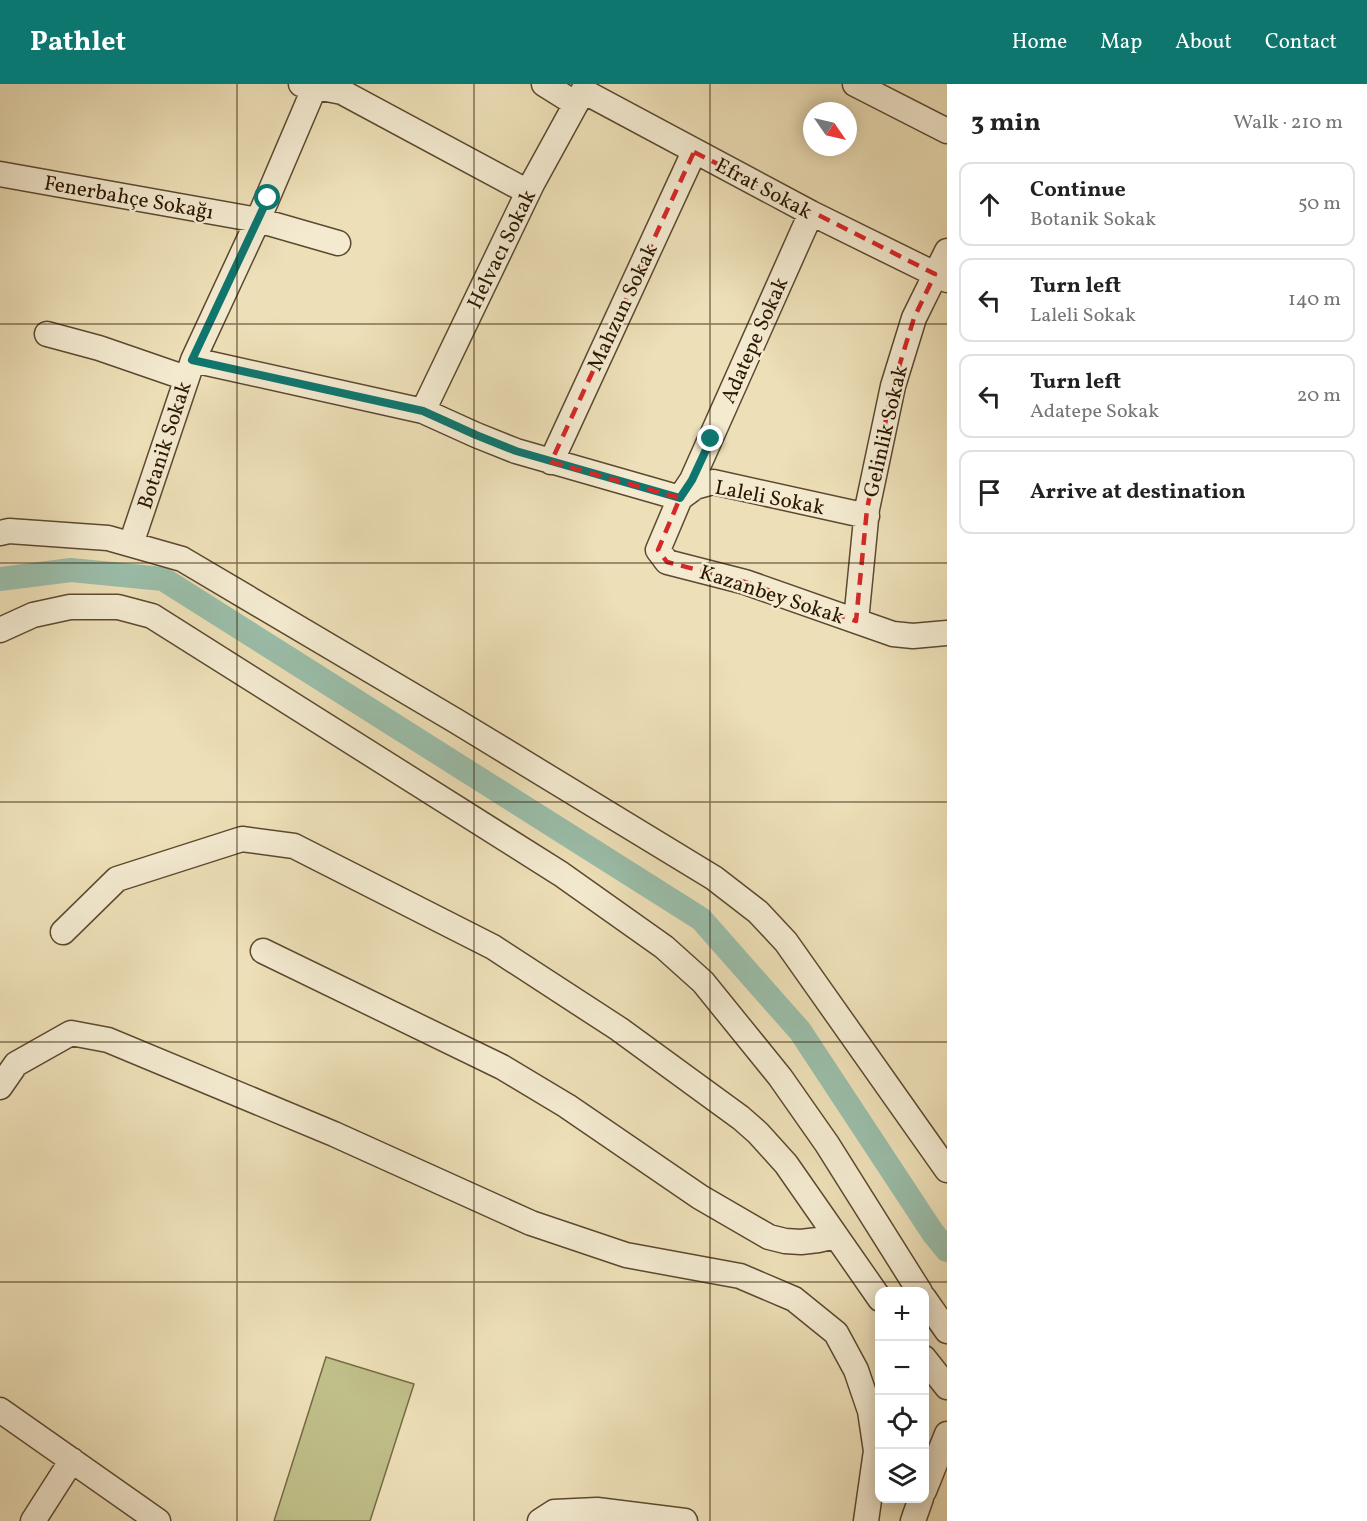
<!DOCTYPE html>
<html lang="en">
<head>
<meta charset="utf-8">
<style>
  body { margin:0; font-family:Vollkorn,serif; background:#f6f6f6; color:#222 }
  .controls { position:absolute; right:18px; bottom:18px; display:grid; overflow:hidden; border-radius:12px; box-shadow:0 3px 15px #0003 }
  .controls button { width:54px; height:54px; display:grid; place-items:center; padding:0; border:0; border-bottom:2px solid #e0e0e0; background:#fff; color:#222; font:30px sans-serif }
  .compass { position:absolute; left:803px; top:18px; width:54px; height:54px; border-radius:50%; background:#fff; box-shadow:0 3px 15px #0003; rotate:124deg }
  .stop { position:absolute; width:18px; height:18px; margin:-14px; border:4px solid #0f766e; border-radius:50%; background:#fff }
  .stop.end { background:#0f766e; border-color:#fff; box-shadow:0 2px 6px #0008 }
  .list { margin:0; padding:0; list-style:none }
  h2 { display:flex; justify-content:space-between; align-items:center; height:78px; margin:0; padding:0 24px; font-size:26px }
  h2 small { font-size:20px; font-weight:400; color:#767676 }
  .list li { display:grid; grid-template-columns:39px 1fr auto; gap:18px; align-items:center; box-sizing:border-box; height:84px; margin:0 12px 12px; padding:0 12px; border:2px solid #e0e0e0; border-radius:12px }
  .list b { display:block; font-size:22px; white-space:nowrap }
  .list p { margin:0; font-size:20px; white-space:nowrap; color:#767676 }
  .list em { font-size:20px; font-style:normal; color:#767676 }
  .icon { flex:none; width:33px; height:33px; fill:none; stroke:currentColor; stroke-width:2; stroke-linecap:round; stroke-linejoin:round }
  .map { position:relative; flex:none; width:947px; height:1437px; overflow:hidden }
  header { display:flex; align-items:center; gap:36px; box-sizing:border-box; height:84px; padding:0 30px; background:#0f766e; color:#fff }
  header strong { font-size:28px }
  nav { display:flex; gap:33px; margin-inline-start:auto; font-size:21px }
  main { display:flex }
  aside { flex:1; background:#fff }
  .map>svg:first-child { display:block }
  .green { fill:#c0bf89; stroke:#766b46; stroke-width:1.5 }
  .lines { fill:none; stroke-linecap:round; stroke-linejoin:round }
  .canal { stroke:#9abda9; stroke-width:24 }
  .minor-casing { stroke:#5c492f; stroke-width:27 }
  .minor { stroke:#f3ead0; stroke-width:24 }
  .route { stroke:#0f766e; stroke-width:8 }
  .marked { fill:none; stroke:#d62828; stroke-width:4.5; stroke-dasharray:12 8; stroke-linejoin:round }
  .grid { fill:none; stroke:#2c1702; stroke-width:1.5; stroke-opacity:0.55 }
  .labels { text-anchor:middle; stroke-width:5; stroke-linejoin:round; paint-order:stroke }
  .street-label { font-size:21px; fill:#2c1702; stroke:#f3ead0 }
</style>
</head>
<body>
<header>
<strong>Pathlet</strong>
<nav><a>Home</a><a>Map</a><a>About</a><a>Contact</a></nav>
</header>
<main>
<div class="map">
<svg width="947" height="1437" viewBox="0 0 947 1437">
  <rect width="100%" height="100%" fill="#eddfb7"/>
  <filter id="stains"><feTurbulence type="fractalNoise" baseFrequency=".00333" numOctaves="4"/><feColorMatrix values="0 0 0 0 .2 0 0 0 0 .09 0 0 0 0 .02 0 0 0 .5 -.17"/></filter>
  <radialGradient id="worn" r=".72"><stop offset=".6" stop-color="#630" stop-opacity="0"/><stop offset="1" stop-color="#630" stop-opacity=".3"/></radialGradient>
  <path class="green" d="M326 1273 414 1300 370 1437H274Z"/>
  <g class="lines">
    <path class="canal" d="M0 495 71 486 163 495 701 835 800 947 933 1149 947 1166"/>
    <defs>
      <path id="minor" d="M301 0 342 8 528 108
        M544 0 576 20
        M855 0 947 47
        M0 90 258 136 338 159
        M811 129 692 396 680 414 658 466 667 478 745 498 893 550 913 552 947 549
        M47 250 99 264 186 294
        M193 276 423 327 476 351 516 367 680 414 695 403 713 398 867 432
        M423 327 532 100 583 7 811 129 947 196
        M551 378 694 68
        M0 449 9 447 108 454 182 475 456 637 714 794 758 828 786 858 947 1086
        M131 460 193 276 258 136 316 0
        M856 537 867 425 893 302 914 234 947 167
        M0 546 33 531 70 523H118L152 532 561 790 664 863 703 898 780 993 827 1060 920 1208
        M63 848 117 795 242 755 294 762 493 863 619 945 741 1034 758 1049 786 1080 880 1215
        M263 867 502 983 567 1022 700 1113 769 1153 785 1157 801 1158 818 1156 835 1152
        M0 1003 16 980 71 949 108 956 334 1050 531 1139 626 1171 740 1192 794 1215 836 1249 856 1286 870 1327 876 1367 866 1437
        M924 1214 947 1247
        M924 1274 947 1303
        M0 1326 158 1437
        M924 1407 947 1350
        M33 1437 72 1376
        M540 1437 554 1428 597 1426 685 1437
        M913 1437 921 1414"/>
    </defs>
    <use href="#minor" class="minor-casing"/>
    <use href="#minor" class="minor"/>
  </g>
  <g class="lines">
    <path class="route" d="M268 114 192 276 423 327 476 351 516 367 680 414 692 396 711 355"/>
  </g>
  <path class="marked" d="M694 68 935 190 914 234 893 302 867 425 856 537 745 498 667 478 658 466 680 414 551 378Z"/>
  <path class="grid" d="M237 0V1437M474 0V1437M710 0V1437M0 240H947M0 479H947M0 718H947M0 958H947M0 1198H947"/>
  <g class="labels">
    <g class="street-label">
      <text transform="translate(764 104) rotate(28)" y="7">Efrat Sokak</text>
      <text transform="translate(129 113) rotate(10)" y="7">Fenerbahçe Sokağı</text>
      <text transform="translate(501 165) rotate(-64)" y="7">Helvacı Sokak</text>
      <text transform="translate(622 223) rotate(-65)" y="7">Mahzun Sokak</text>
      <text transform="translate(754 256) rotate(-66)" y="7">Adatepe Sokak</text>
      <text transform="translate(885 347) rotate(-77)" y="7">Gelinlik Sokak</text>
      <text transform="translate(164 361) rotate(-72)" y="7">Botanik Sokak</text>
      <text transform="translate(770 413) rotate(11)" y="7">Laleli Sokak</text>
      <text transform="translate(772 510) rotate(18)" y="7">Kazanbey Sokak</text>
    </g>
  </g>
  <rect width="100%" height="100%" filter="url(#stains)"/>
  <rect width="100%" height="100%" fill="url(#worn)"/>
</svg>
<div class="controls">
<button>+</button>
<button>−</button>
<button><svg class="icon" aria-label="locate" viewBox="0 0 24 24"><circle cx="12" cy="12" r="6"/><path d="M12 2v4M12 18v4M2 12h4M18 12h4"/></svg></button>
<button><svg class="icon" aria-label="layers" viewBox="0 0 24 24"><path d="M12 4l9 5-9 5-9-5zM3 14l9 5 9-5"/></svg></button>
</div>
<svg class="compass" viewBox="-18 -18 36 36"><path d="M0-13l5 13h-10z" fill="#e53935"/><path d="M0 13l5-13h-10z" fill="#767676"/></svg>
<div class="stop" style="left:268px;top:114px"></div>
<div class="stop end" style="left:711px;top:355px"></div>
</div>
<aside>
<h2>3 min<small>Walk · 210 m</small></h2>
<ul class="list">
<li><svg class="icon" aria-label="ahead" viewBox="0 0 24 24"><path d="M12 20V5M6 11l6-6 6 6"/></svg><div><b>Continue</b><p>Botanik Sokak</p></div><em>50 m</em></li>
<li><svg class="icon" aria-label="left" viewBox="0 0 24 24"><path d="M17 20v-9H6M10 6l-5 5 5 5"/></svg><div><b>Turn left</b><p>Laleli Sokak</p></div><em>140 m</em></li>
<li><svg class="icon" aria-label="left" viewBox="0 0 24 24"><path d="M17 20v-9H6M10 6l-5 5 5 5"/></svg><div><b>Turn left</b><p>Adatepe Sokak</p></div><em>20 m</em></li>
<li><svg class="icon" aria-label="arrive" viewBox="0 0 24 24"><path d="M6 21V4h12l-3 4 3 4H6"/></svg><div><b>Arrive at destination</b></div></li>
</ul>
</aside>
</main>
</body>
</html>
